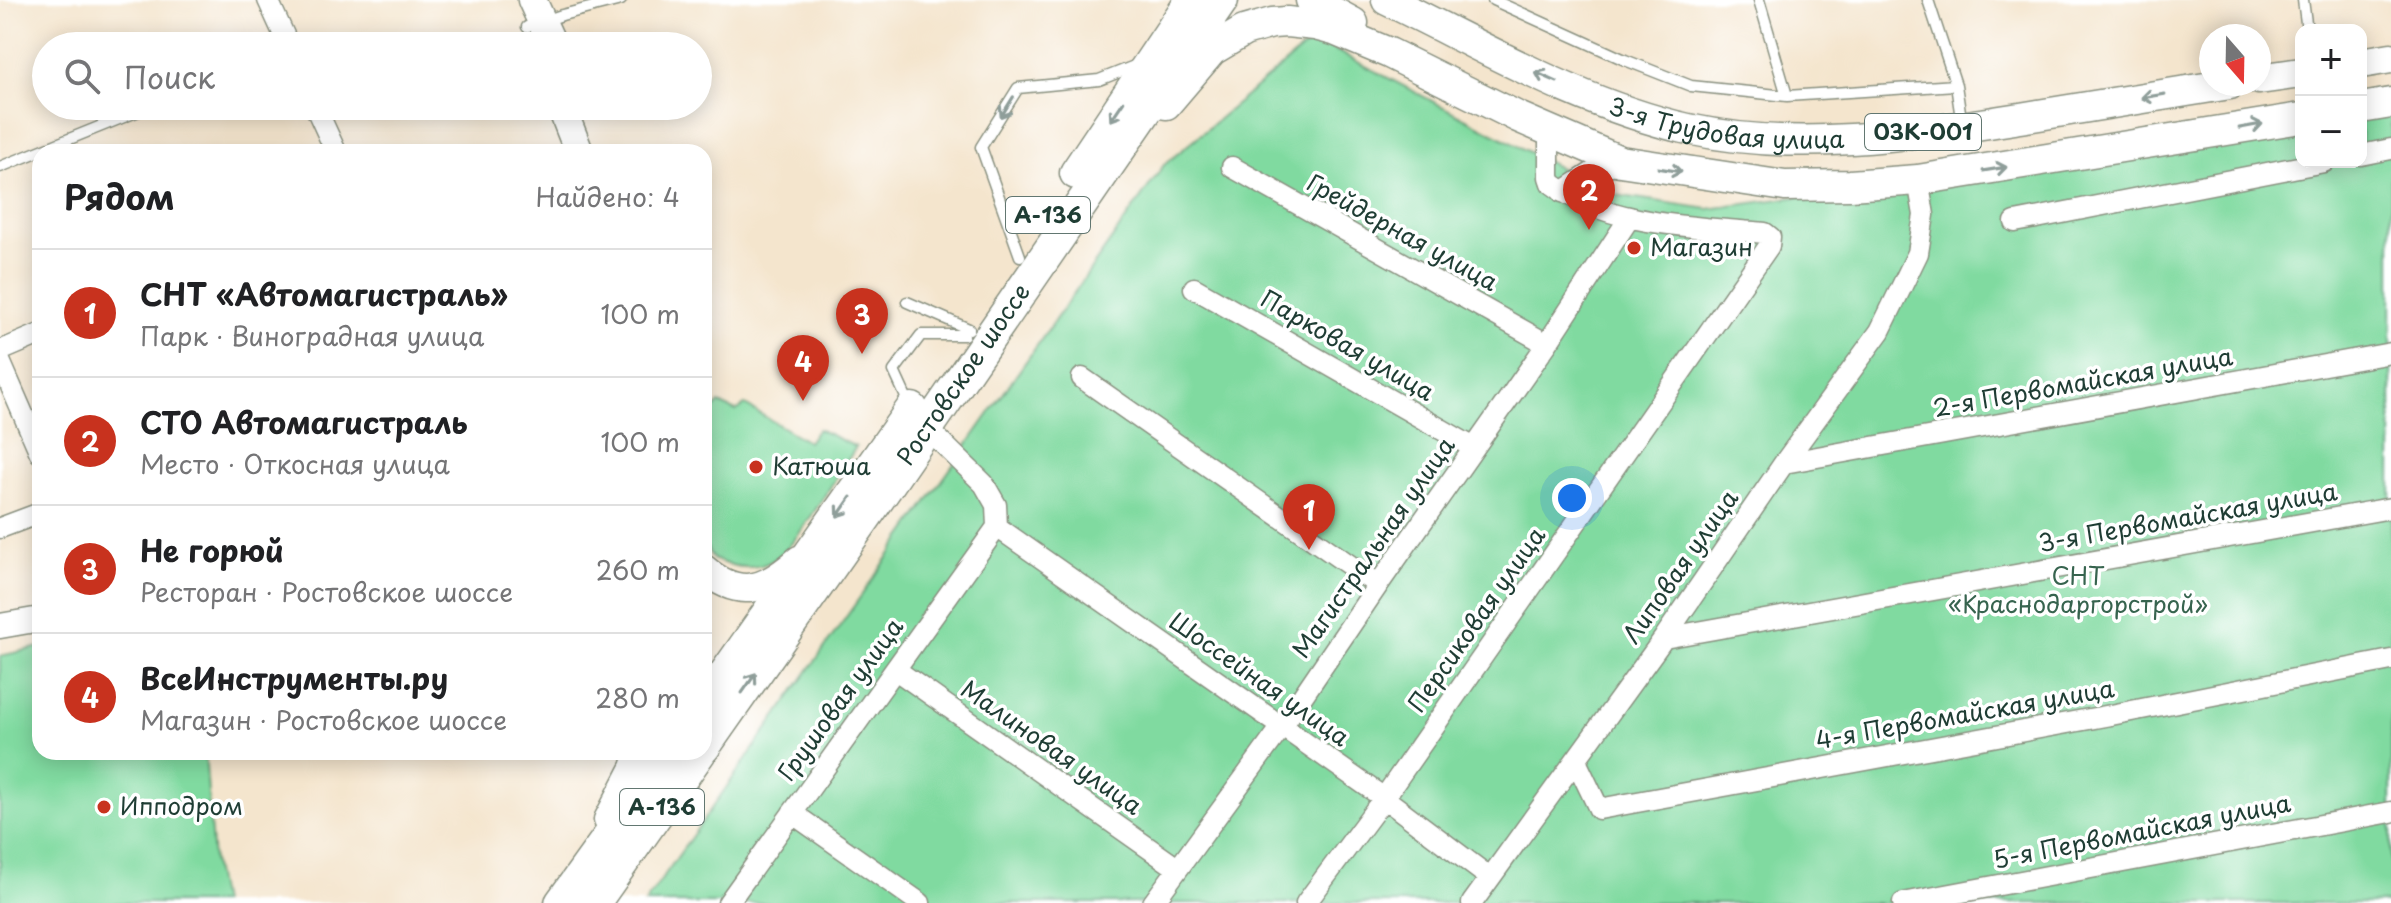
<!DOCTYPE html>
<html lang="ru">
<head>
<meta charset="utf-8">
<style>
  body { margin:0; font-family:"Playpen Sans",sans-serif; background:#f2f2f2; color:#202124 }
  .controls { position:absolute; right:24px; top:24px; display:grid; overflow:hidden; border-radius:16px; box-shadow:0 4px 20px #0003 }
  .controls button { width:72px; height:72px; display:grid; place-items:center; padding:0; border:0; border-bottom:2px solid #e0e0e0; background:#fff; color:#202124; font:40px sans-serif }
  .compass { position:absolute; left:2199px; top:24px; width:72px; height:72px; border-radius:50%; background:#fff; box-shadow:0 4px 20px #0003; rotate:160deg }
  .you { position:absolute; left:1572px; top:498px; width:28px; height:28px; margin:-20px; border:6px solid #fff; border-radius:50%; background:#1a73e8; box-shadow:0 0 0 12px #1a73e833 }
  .badge { display:grid; place-items:center; width:52px; height:52px; border-radius:50%; background:#c8321e; color:#fff; font-size:26px; font-weight:700 }
  .pin { position:absolute; translate:-50% -66px; filter:drop-shadow(0 2px 4px #0008) }
  .pin::after { content:''; position:absolute; top:42px; width:28px; height:24px; background:inherit; clip-path:polygon(0 0,100% 0,50% 100%) }
  .list { margin:0; padding:0; list-style:none }
  h2 { display:flex; justify-content:space-between; align-items:center; height:104px; margin:0; padding:0 32px; font-size:34px }
  h2 small { font-size:26px; font-weight:400; color:#757577 }
  .list li { display:grid; grid-template-columns:52px 1fr auto; gap:24px; align-items:center; box-sizing:border-box; height:128px; padding:0 32px; border-top:2px solid #e0e0e0 }
  .list b { display:block; font-size:30px; white-space:nowrap }
  .list p { margin:0; font-size:26px; white-space:nowrap; color:#757577 }
  .list em { font-size:26px; font-style:normal; color:#757577 }
  .icon { flex:none; width:44px; height:44px; fill:none; stroke:currentColor; stroke-width:2; stroke-linecap:round; stroke-linejoin:round }
  .map { position:relative; flex:none; width:2391px; height:903px; overflow:hidden }
  .search { position:absolute; background:#fff; box-shadow:0 4px 20px #0003; left:32px; top:32px; width:680px; height:88px; display:flex; align-items:center; gap:20px; box-sizing:border-box; padding:0 28px; border-radius:44px; color:#757577; font-size:30px }
  .panel { position:absolute; background:#fff; box-shadow:0 4px 20px #0003; left:32px; top:144px; width:680px; height:616px; border-radius:24px }
  .map>svg:first-child { display:block }
  .green { fill:#80daa0; stroke:#508c6a; stroke-width:2 }
  .lines { fill:none; stroke-linecap:round; stroke-linejoin:round }
  .service-casing { stroke:#8a9180; stroke-width:13 }
  .minor-casing { stroke:#8a9180; stroke-width:23 }
  .tertiary-casing { stroke:#8a9180; stroke-width:27 }
  .secondary-casing { stroke:#8a9180; stroke-width:31 }
  .primary-casing { stroke:#8a9180; stroke-width:33 }
  .trunk-casing { stroke:#8a9180; stroke-width:35 }
  .service { stroke:#fff; stroke-width:10 }
  .minor { stroke:#fff; stroke-width:20 }
  .tertiary { stroke:#fff; stroke-width:24 }
  .secondary { stroke:#fff; stroke-width:28 }
  .primary { stroke:#fff; stroke-width:30 }
  .trunk { stroke:#fff; stroke-width:32 }
  .oneway { stroke:#8f9e9a }
  .poi-dot { fill:#c8321e; stroke:#fff; stroke-width:3 }
  .labels { text-anchor:middle; stroke-width:7; stroke-linejoin:round; paint-order:stroke }
  .shield { fill:#fff; stroke:#627771; stroke-width:2 }
  .shield-label { font-size:22px; font-weight:bold; fill:#1f3d34 }
  .street-label { font-size:24px; fill:#1f3d34; stroke:#fff }
  .poi-label { font-size:24px; fill:#1f3d34; stroke:#fff; text-anchor:start }
  .park-label { font-size:24px; fill:#37644f; stroke:#fff }
</style>
</head>
<body>
<div class="map">
<svg width="2391" height="903" viewBox="0 0 2391 903">
  <rect width="100%" height="100%" fill="#fff"/>
  <filter id="ink" filterUnits="userSpaceOnUse"><feTurbulence type="fractalNoise" baseFrequency=".0125" numOctaves="2"/><feDisplacementMap in="SourceGraphic" scale="16" xChannelSelector="R" yChannelSelector="G"/><feConvolveMatrix kernelMatrix="1 2 1 2 8 2 1 2 1" color-interpolation-filters="sRGB"/></filter>
  <filter id="wash" filterUnits="userSpaceOnUse"><feTurbulence type="fractalNoise" baseFrequency=".006" numOctaves="4" result="noise"/><feDisplacementMap in="SourceGraphic" scale="32" xChannelSelector="R" yChannelSelector="G"/><feGaussianBlur stdDeviation="1.8" result="paint"/><feColorMatrix in="noise" values="0 0 0 0 0 0 0 0 0 0 0 0 0 0 0 0 0 1.4 0 .05"/><feComposite in="paint" operator="in"/></filter>
  <g filter="url(#wash)">
    <rect width="100%" height="100%" fill="#f4e5cd"/>
    <path class="green" d="M1314 39 1609 194 1708 209 1918 180 2301 116V162H2361V106L2391 101V903H645L1164 165Z
      M719 403 736 411 745 405 808 442 818 429 856 447C843 468 829 489 816 509 787 552 769 583 713 559L704 543V422Z
      M40 647V752H205L213 861 221 903H0V656Z"/>
  </g>
  <g filter="url(#ink)">
    <g class="lines">
      <defs>
        <path id="service" d="M1493 0 1625 60 1691 86 1787 96 1956 85 1962 125
          M1759 0 1787 96
          M1928 0 1956 85
          M2303 0 2307 30
          M527 27 562 15 621 0
          M0 167 146 108
          M1020 256 981 147 1018 88 1099 80 1137 65
          M907 302 969 329
          M910 406 894 371 921 335H964"/>
        <path id="minor" d="M268 0 289 46
          M315 106 336 152
          M2361 155 2391 149
          M1232 167 1547 344
          M1562 192 1591 173 1620 161
          M2015 222 2324 162
          M1194 288 1474 448
          M0 351 40 334
          M0 361 40 453
          M1082 378 1378 585
          M926 427 984 484 996 505 997 527
          M1784 463 2391 353
          M997 527 1384 798 1489 877
          M0 528 40 513
          M1664 638 2391 508
          M896 670 1177 868
          M1576 761 1599 809 2111 715 2391 660
          M792 813 920 903
          M728 903 997 527
          M1153 903 1281 728 1378 585 1547 344 1630 217
          M1306 903 1384 798 1769 246 1770 237 1765 233C1697 227 1606 226 1551 183L1549 177V131
          M1472 903 1664 638 1784 463 1880 331 1918 253 1924 215 1918 180
          M1903 903 2391 812"/>
        <path id="tertiary" d="M0 626 40 619"/>
        <path id="secondary" d="M532 0 553 46
          M561 106 579 152
          M704 569C741 601 766 589 799 560
          M608 820 635 768 640 752"/>
        <g id="primary">
          <path d="M1311 0 1353 23"/>
          <path id="s1" d="M1387 0C1484 47 1581 105 1688 129 1798 153 1910 135 2020 118 2090 106 2160 95 2230 84"/>
          <path d="M2361 63 2391 58"/>
          <path d="M2259 79 2301 73"/>
          <path d="M1166 104 1212 50 1244 31 1272 23 1287 22 1315 25 1334 30 1389 53 1518 117 1620 161 1785 186 1850 185 1918 180 2301 118"/>
          <path d="M2361 108 2391 103"/>
        </g>
        <g id="trunk">
          <path d="M1076 173 1192 0"/>
          <path d="M704 704 912 409"/>
          <path id="s2" d="M704 747 888 485 1222 0"/>
          <path d="M561 903 670 752"/>
          <path d="M594 903 700 752"/>
        </g>
      </defs>
      <use href="#service" class="service-casing"/>
      <use href="#minor" class="minor-casing"/>
      <use href="#tertiary" class="tertiary-casing"/>
      <use href="#secondary" class="secondary-casing"/>
      <use href="#primary" class="primary-casing"/>
      <use href="#trunk" class="trunk-casing"/>
      <use href="#service" class="service"/>
      <use href="#minor" class="minor"/>
      <use href="#tertiary" class="tertiary"/>
      <use href="#secondary" class="secondary"/>
      <use href="#primary" class="primary"/>
      <use href="#trunk" class="trunk"/>
    </g>
    <defs><path id="oneway-shaft" d="M-6 0H5M1.5-3L5.5 0L1.5 3" fill="none" stroke-width="1.6" stroke-linecap="round" stroke-linejoin="round" transform="scale(2)"/></defs>
    <g class="oneway">
      <use href="#oneway-shaft" transform="translate(1546 77) rotate(-156)"/>
      <use href="#oneway-shaft" transform="translate(2153 96) rotate(171)"/>
      <use href="#oneway-shaft" transform="translate(1007 107) rotate(122)"/>
      <use href="#oneway-shaft" transform="translate(1117 111) rotate(124)"/>
      <use href="#oneway-shaft" transform="translate(2251 126) rotate(-10)"/>
      <use href="#oneway-shaft" transform="translate(1995 169) rotate(-9)"/>
      <use href="#oneway-shaft" transform="translate(1670 170) rotate(9)"/>
      <use href="#oneway-shaft" transform="translate(844 507) rotate(125)"/>
      <use href="#oneway-shaft" transform="translate(749 683) rotate(-55)"/>
    </g>
  </g>
  <g class="poi-dot">
    <circle cx="1634" cy="248" r="8"/>
    <circle cx="756" cy="467" r="8"/>
    <circle cx="104" cy="807" r="8"/>
  </g>
  <g class="labels">
    <g class="shield">
      <rect x="1865" y="114" width="116" height="36" rx="6"/>
      <rect x="1006" y="197" width="84" height="36" rx="6"/>
      <rect x="620" y="789" width="84" height="36" rx="6"/>
    </g>
    <g class="shield-label">
      <text x="1923" y="140">03К-001</text>
      <text x="1048" y="223">А-136</text>
      <text x="662" y="815">А-136</text>
    </g>
    <g class="street-label">
      <text dy="8" stroke="none"><textPath href="#s1" startOffset="366">3-я Трудовая улица</textPath></text>
      <text transform="translate(1402 233) rotate(29)" y="8">Грейдерная улица</text>
      <text transform="translate(1347 346) rotate(30)" y="8">Парковая улица</text>
      <text dy="8" stroke="none"><textPath href="#s2" startOffset="454">Ростовское шоссе</textPath></text>
      <text transform="translate(2083 383) rotate(-10)" y="8">2-я Первомайская улица</text>
      <text transform="translate(2188 518) rotate(-10)" y="8">3-я Первомайская улица</text>
      <text transform="translate(1374 548) rotate(-55)" y="8">Магистральная улица</text>
      <text transform="translate(1681 567) rotate(-55)" y="8">Липовая улица</text>
      <text transform="translate(1477 620) rotate(-55)" y="8">Персиковая улица</text>
      <text transform="translate(1259 680) rotate(35)" y="8">Шоссейная улица</text>
      <text transform="translate(841 700) rotate(-54)" y="8">Грушовая улица</text>
      <text transform="translate(1965 715) rotate(-10)" y="8">4-я Первомайская улица</text>
      <text transform="translate(1051 748) rotate(35)" y="8">Малиновая улица</text>
      <text transform="translate(2142 832) rotate(-11)" y="8">5-я Первомайская улица</text>
    </g>
    <g class="poi-label">
      <text x="1650" y="256">Магазин</text>
      <text x="772" y="475">Катюша</text>
      <text x="120" y="815">Ипподром</text>
    </g>
    <g class="park-label">
      <text x="2078" y="585">СНТ<tspan x="2078" dy="28">«Краснодаргорстрой»</tspan></text>
    </g>
  </g>
</svg>
<div class="controls">
<button>+</button>
<button>−</button>
</div>
<svg class="compass" viewBox="-18 -18 36 36"><path d="M0-13l5 13h-10z" fill="#e53935"/><path d="M0 13l5-13h-10z" fill="#757577"/></svg>
<div class="you"></div>
<div class="pin badge" style="left:1309px;top:550px">1</div>
<div class="pin badge" style="left:1589px;top:230px">2</div>
<div class="pin badge" style="left:862px;top:354px">3</div>
<div class="pin badge" style="left:803px;top:401px">4</div>
<div class="search"><svg class="icon" aria-label="search" viewBox="0 0 24 24"><circle cx="10" cy="10" r="6"/><path d="M15 15l6 6"/></svg>Поиск</div>
<section class="panel">
<h2>Рядом<small>Найдено: 4</small></h2>
<ul class="list">
<li><span class="badge">1</span><div><b>СНТ «Автомагистраль»</b><p>Парк · Виноградная улица</p></div><em>100 m</em></li>
<li><span class="badge">2</span><div><b>СТО Автомагистраль</b><p>Место · Откосная улица</p></div><em>100 m</em></li>
<li><span class="badge">3</span><div><b>Не горюй</b><p>Ресторан · Ростовское шоссе</p></div><em>260 m</em></li>
<li><span class="badge">4</span><div><b>ВсеИнструменты.ру</b><p>Магазин · Ростовское шоссе</p></div><em>280 m</em></li>
</ul>
</section>
</div>
</body>
</html>
